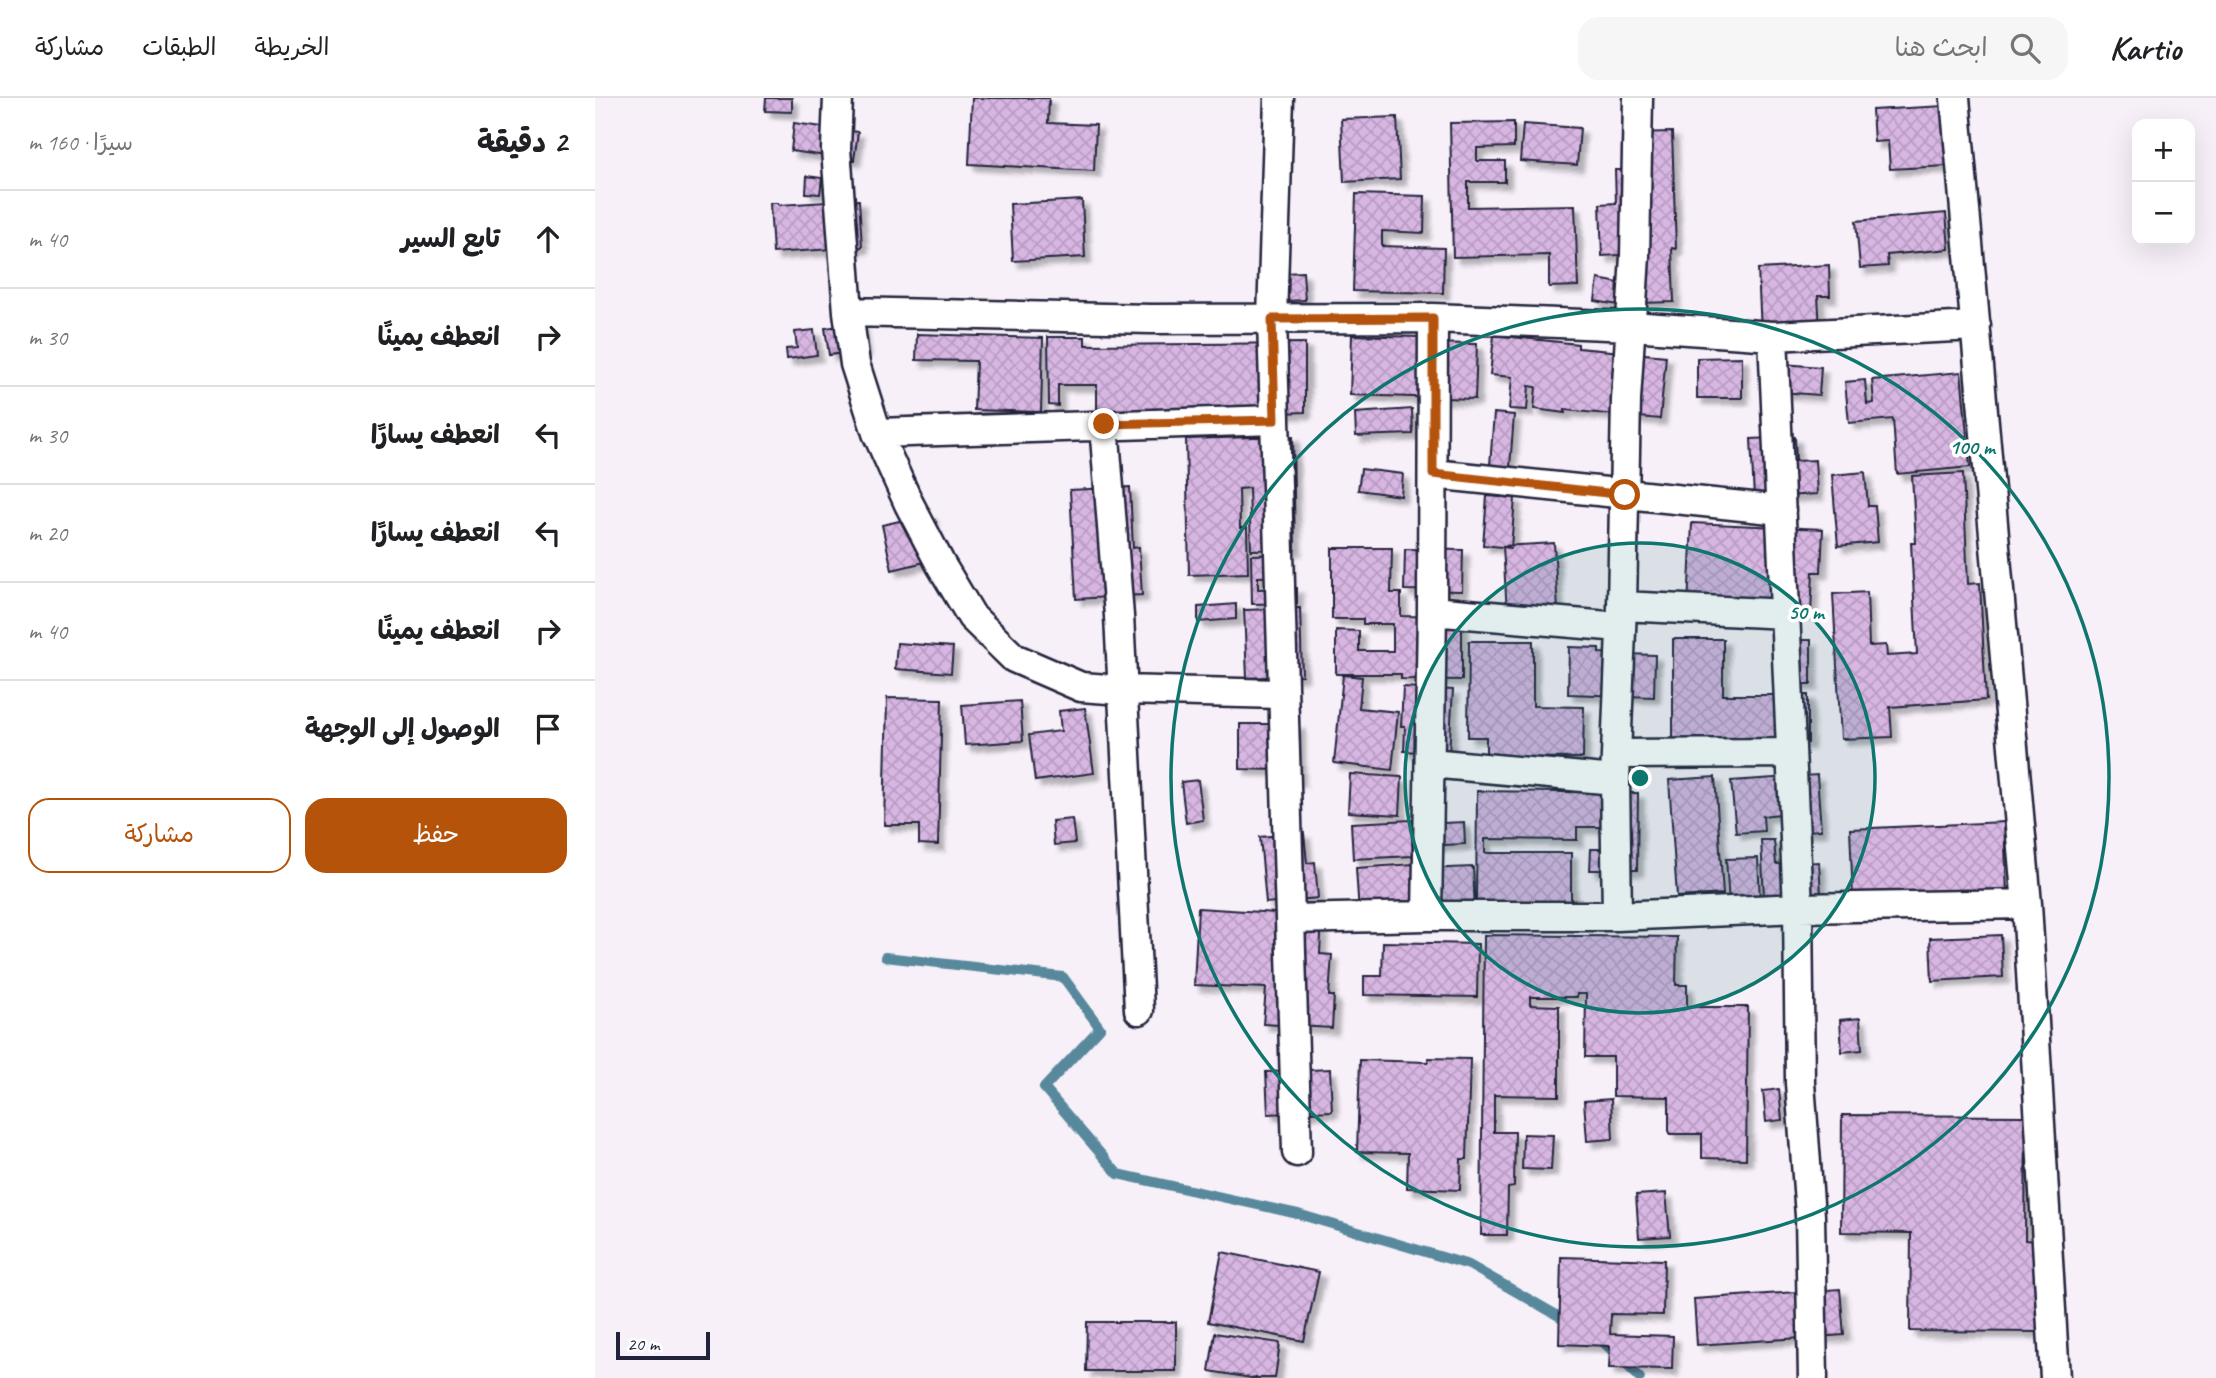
<!DOCTYPE html>
<html lang="ar">
<head>
<meta charset="utf-8">
<style>
  body { margin:0; font-family:Caveat,"Playpen Sans Arabic",sans-serif; background:#f6f6f6; color:#202124; direction:rtl }
  .controls { position:absolute; right:21px; top:21px; display:grid; overflow:hidden; border-radius:14px; box-shadow:0 7px 28px #0002 }
  .controls button { width:63px; height:63px; display:grid; place-items:center; padding:0; border:0; border-bottom:2px solid #e0e0e0; background:#fff; color:#202124; font:35px sans-serif }
  .scale { position:absolute; left:21px; bottom:18px; width:94px; box-sizing:border-box; padding-left:7px; border:4px solid #22223b; border-top:0; font-size:19px; line-height:24px; white-space:nowrap; color:#22223b; -webkit-text-stroke:5px #fff; paint-order:stroke }
  .stop { position:absolute; width:21px; height:21px; margin:-16px; border:5px solid #b45309; border-radius:50%; background:#fff }
  .stop.end { background:#b45309; border-color:#fff; box-shadow:0 2px 7px #0008 }
  .list { margin:0; padding:0; list-style:none }
  h2 { display:flex; justify-content:space-between; align-items:center; height:91px; margin:0; padding:0 28px; font-size:30px }
  h2 small { font-size:23px; font-weight:400; color:#757577 }
  .list li { display:grid; grid-template-columns:46px 1fr auto; gap:21px; align-items:center; box-sizing:border-box; height:98px; padding:0 28px; border-top:2px solid #e0e0e0 }
  .list b { display:block; font-size:26px; white-space:nowrap }
  .list em { font-size:23px; font-style:normal; color:#757577 }
  .actions { display:flex; gap:14px; padding:21px 28px }
  .actions a { flex:1; padding:16px 0; border:2px solid #b45309; border-radius:21px; text-align:center; font-size:24px; color:#b45309 }
  .actions .main { background:#b45309; color:#fff }
  .icon { flex:none; width:38px; height:38px; fill:none; stroke:currentColor; stroke-width:2; stroke-linecap:round; stroke-linejoin:round }
  .map { position:relative; flex:none; width:1621px; height:1280px; overflow:hidden; direction:ltr }
  header { display:flex; align-items:center; gap:42px; box-sizing:border-box; height:98px; padding:0 35px; background:#fff; border-bottom:2px solid #e0e0e0 }
  header strong { font-size:33px }
  nav { display:flex; gap:38px; margin-inline-start:auto; font-size:24px }
  .search { width:490px; height:63px; background:#f6f6f6; display:flex; align-items:center; gap:18px; box-sizing:border-box; padding:0 24px; border-radius:21px; color:#757577; font-size:26px }
  main { display:flex }
  aside { flex:1; background:#fff }
  .map>svg:first-child { display:block }
  .lines { fill:none; stroke-linecap:round; stroke-linejoin:round }
  .stream { stroke:#59889c; stroke-width:10 }
  .building { fill:url(#building-cross-hatch); stroke:#22223b; stroke-width:2; filter:url(#shadow) }
  .street-casing { stroke:#22223b; stroke-width:33 }
  .street { stroke:#fff; stroke-width:28 }
  .route { stroke:#b45309; stroke-width:9 }
  .ring { fill:none; stroke:#0f766e; stroke-width:3.5 }
  .centre { fill:#0f766e; stroke:#fff; stroke-width:3.5 }
  .ring-label { font-size:21px; text-anchor:middle; font-weight:bold; fill:#0f766e; stroke:#fff; stroke-width:7; stroke-linejoin:round; paint-order:stroke }
</style>
</head>
<body>
<header>
<strong>Kartio</strong>
<div class="search"><svg class="icon" aria-label="search" viewBox="0 0 24 24"><circle cx="10" cy="10" r="6"/><path d="M15 15l6 6"/></svg>ابحث هنا</div>
<nav><a>الخريطة</a><a>الطبقات</a><a>مشاركة</a></nav>
</header>
<main>
<div class="map">
<svg width="1621" height="1280" viewBox="0 0 1621 1280">
  <defs>
    <pattern id="building-cross-hatch" width="8" height="8" patternUnits="userSpaceOnUse" patternTransform="scale(1.75)"><rect width="8" height="8" fill="#d7b6e2"/><path d="M0 0l8 8M0 8l8-8" fill="none" stroke="#b89cc3"/></pattern>
    <filter id="shadow"><feDropShadow dx="6" dy="6" stdDeviation="2" flood-color="#0004"/></filter>
  </defs>
  <rect width="100%" height="100%" fill="#f7f0f9"/>
  <filter id="ink" filterUnits="userSpaceOnUse"><feTurbulence type="fractalNoise" baseFrequency=".0143" numOctaves="2"/><feDisplacementMap in="SourceGraphic" scale="14" xChannelSelector="R" yChannelSelector="G"/><feConvolveMatrix kernelMatrix="1 2 1 2 8 2 1 2 1" color-interpolation-filters="sRGB"/></filter>
  <g filter="url(#ink)">
    <g class="lines">
      <path class="stream" d="M290 859 468 879 505 930 449 990 523 1076 703 1116 874 1167 974 1224
        M1002 1241 1009 1245 1045 1280"/>
    </g>
    <path class="building" d="M171 0H197V14L170 13Z
      M377 0H454L453 25 501 27 499 73 374 66Z
      M1349 8 1352 68 1295 71 1293 43 1279 44 1277 12Z
      M802 19 805 81 749 84 746 21Z
      M919 24V49L882 50V63H910V84H873V109L980 107 983 188 954 189V157L858 159 855 25Z
      M199 25 263 34 259 62 196 53Z
      M928 26 985 30 982 67 925 63Z
      M1077 34 1081 151 1077 150 1079 204 1045 205 1043 156 1007 158 1005 106 1021 105 1020 72H1038L1037 35Z
      M212 78 227 80 225 96 211 95Z
      M761 96 830 98 829 135 787 133V148L849 150 848 195 758 193Z
      M264 102 267 149 178 155 175 105H183L184 107Z
      M487 102 490 159 418 163 415 106Z
      M1351 115 1354 151 1292 157 1293 168 1265 170 1261 123Z
      M1234 167 1235 198H1223L1225 231 1166 234 1163 171Z
      M708 174 710 202 673 204 672 176Z
      M1003 181 1039 188 1035 209 1000 203Z
      M266 225 270 252 234 257 230 230Z
      M219 232 222 257 192 261 191 251 202 250 200 234Z
      M322 236 448 240 446 314 379 312 381 263 321 262Z
      M757 237 825 239V245L882 246 880 301 755 297Z
      M899 237 983 246V250L1071 258 1065 321 970 312V315L939 311 941 289 934 288 932 312 914 311 917 279 895 277Z
      M453 239H490V247L710 245V314L502 322V287H463V308L454 307Z
      M1147 259V300H1102V260Z
      M1175 265 1226 269 1224 297 1173 293Z
      M1366 274 1375 369 1302 376 1298 321 1254 325 1250 284 1270 282 1272 306 1279 305 1277 282Z
      M817 311 818 336 761 338 760 315Z
      M899 315 919 317 915 369 895 367Z
      M698 338 700 451 656 452 654 390 644 391 645 430H652L653 475 594 477 591 341Z
      M1200 339 1201 363 1220 362 1222 396 1159 400 1156 341Z
      M766 371 808 376 806 398 763 392Z
      M1270 374 1273 408H1280L1283 444 1243 448 1237 377Z
      M1368 375 1373 486 1385 485 1391 602 1295 609 1297 639 1246 641 1238 496 1272 494 1274 548 1291 547 1292 558 1322 556 1316 445H1321L1317 378Z
      M535 389 538 450 544 449 547 497 481 501 475 392Z
      M892 398 920 400 916 450 888 447Z
      M335 416 346 460 297 472 287 427Z
      M1097 425 1228 431 1226 474H1218L1216 515 1093 508Z
      M959 445 963 512 912 515 908 448Z
      M737 450H797L796 495H806V518L867 519V582L806 581V576H741V532L764 533V553H798V526H768V521H737Z
      M810 451 868 452 867 493 809 492Z
      M693 456V478L663 479V491L702 490V505L657 506 656 457Z
      M641 506V521L603 524V509Z
      M705 510 707 577 652 580 649 512Z
      M1078 541H1128V597H1213V645H1130L1078 654Z
      M1184 542H1216V586H1183Z
      M874 543H938V608L989 609 988 660 891 659V639H873Z
      M302 545 358 549 356 575 300 571Z
      M974 549 1004 550V555L1060 557 1059 599 973 596Z
      M748 577 767 579 764 610 803 614 797 672 739 665Z
      M808 589 858 592 854 656 809 653 810 628H806Z
      M292 600 347 601 343 747 324 746V727H289Z
      M425 603 428 643 370 647 367 607Z
      M490 610 499 675 440 683 434 637 466 633 464 613Z
      M645 626H704V683L682 672 645 671Z
      M755 676 807 679 805 717 753 714Z
      M1222 677 1226 732 1196 734 1195 715 1168 718 1169 733 1141 735 1136 683Z
      M1120 679 1128 796 1082 799 1074 682Z
      M603 682 608 722 591 725 586 684Z
      M882 693 1043 695 1042 772H995L996 751H1011L1012 729H982V742L890 741V755H976V810L881 809Z
      M477 721 480 745 459 747 457 723Z
      M816 722 818 758 758 761 756 725Z
      M869 724 870 746 828 748 826 726Z
      M1409 724 1412 795 1258 801 1255 731Z
      M709 735 712 765 720 764 723 800 671 805 665 739Z
      M1166 742H1179L1181 766 1224 764 1226 796 1169 799Z
      M1163 760 1165 803 1134 805 1131 761Z
      M818 766 822 811 764 815 761 770Z
      M878 769 880 814 829 816 827 771Z
      M603 810 727 818 725 856 737 857 734 898H739L737 930 668 926 671 890 599 887Z
      M889 837 1082 839 1081 887H1092V909H1153L1151 1061 1107 1060V1036H1074V999L1018 998V959H990L991 896H982V899H935V907L964 908V998L899 997V1034H920L919 1089 913 1090 912 1137H886Z
      M1406 837 1408 879 1337 883 1335 840Z
      M788 844 883 846 882 899 769 897V878H787Z
      M1265 920 1267 952 1247 954 1245 922Z
      M833 960 875 961 872 1061H866L865 1092 812 1090 813 1055 762 1054 765 962 833 964Z
      M735 971 737 1013 673 1016 671 974Z
      M1184 991 1187 1022 1171 1024 1168 993Z
      M1016 1001 1018 1041 992 1043 989 1003Z
      M1247 1017 1431 1018 1430 1142 1446 1143 1445 1234 1315 1233 1316 1135 1246 1134Z
      M928 1036 958 1037 956 1072 927 1071Z
      M1071 1095 1075 1138 1044 1140 1041 1097Z
      M627 1154 724 1174 709 1243 613 1224Z
      M966 1159 1069 1162 1068 1217 1016 1216 1015 1236 1078 1238 1077 1271 1014 1270 1015 1248 964 1246Z
      M1245 1191 1249 1237 1102 1247 1099 1201Z
      M492 1224H581V1273H491Z
      M620 1235 685 1245 680 1280H656L614 1273Z"/>
    <g class="lines">
      <defs>
        <path id="street" d="M243 0 241 51 253 214 260 266 282 335 314 406 346 467 377 519 419 560 486 589 527 592 687 596
          M684 0 677 221 702 1054
          M1360 0 1432 806 1460 1280
          M253 214 556 221 838 220 1036 228 1178 238 1381 228
          M1178 238 1203 810 1205 985 1215 1118 1218 1280
          M509 326 524 518 544 912
          M282 335 680 322
          M838 376 1186 412
          M1027 508 1191 516
          M837 513 1025 529
          M1022 656 1196 655
          M835 665 1020 682
          M832 818 837 513 838 220
          M1022 818 1020 682 1027 508 1031 302 1040 158 1043 0
          M695 821 832 818H1022L1203 810 1432 806"/>
      </defs>
      <use href="#street" class="street-casing"/>
      <use href="#street" class="street"/>
    </g>
  </g>
  <g class="lines" filter="url(#ink)">
    <path class="route" d="M509 326 680 322 677 221 838 220V376L1030 397"/>
  </g>
  <circle cx="1045" cy="680" r="235" fill="#0f766e" fill-opacity=".12"/>
  <g class="ring">
    <circle cx="1045" cy="680" r="235"/>
    <circle cx="1045" cy="680" r="469"/>
  </g>
  <circle cx="1045" cy="680" r="10" class="centre"/>
  <g class="ring-label">
    <text x="1377" y="356">100 m</text>
    <text x="1211" y="521">50 m</text>
  </g>
</svg>
<div class="controls">
<button>+</button>
<button>−</button>
</div>
<div class="scale">20 m</div>
<div class="stop" style="left:1030px;top:397px"></div>
<div class="stop end" style="left:509px;top:326px"></div>
</div>
<aside>
<h2>2 دقيقة<small>سيرًا · 160 m</small></h2>
<ul class="list">
<li><svg class="icon" aria-label="ahead" viewBox="0 0 24 24"><path d="M12 20V5M6 11l6-6 6 6"/></svg><div><b>تابع السير</b></div><em>40 m</em></li>
<li><svg class="icon" aria-label="right" viewBox="0 0 24 24"><path d="M7 20v-9h11M14 6l5 5-5 5"/></svg><div><b>انعطف يمينًا</b></div><em>30 m</em></li>
<li><svg class="icon" aria-label="left" viewBox="0 0 24 24"><path d="M17 20v-9H6M10 6l-5 5 5 5"/></svg><div><b>انعطف يسارًا</b></div><em>30 m</em></li>
<li><svg class="icon" aria-label="left" viewBox="0 0 24 24"><path d="M17 20v-9H6M10 6l-5 5 5 5"/></svg><div><b>انعطف يسارًا</b></div><em>20 m</em></li>
<li><svg class="icon" aria-label="right" viewBox="0 0 24 24"><path d="M7 20v-9h11M14 6l5 5-5 5"/></svg><div><b>انعطف يمينًا</b></div><em>40 m</em></li>
<li><svg class="icon" aria-label="arrive" viewBox="0 0 24 24"><path d="M6 21V4h12l-3 4 3 4H6"/></svg><div><b>الوصول إلى الوجهة</b></div></li>
</ul>
<div class="actions"><a class="main">حفظ</a><a>مشاركة</a></div>
</aside>
</main>
</body>
</html>
